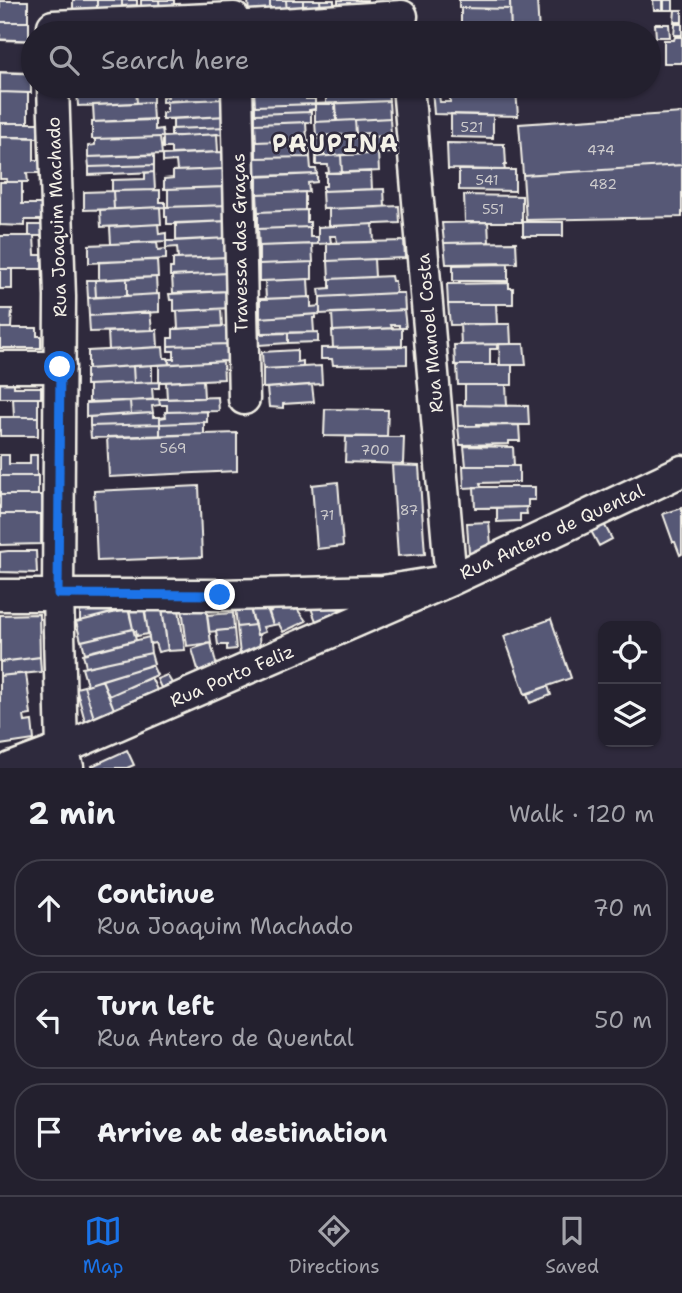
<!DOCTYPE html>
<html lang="en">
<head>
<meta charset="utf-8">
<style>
  body { margin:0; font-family:"Shantell Sans",sans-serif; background:#2b2836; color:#f1f3f6 }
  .controls { position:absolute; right:21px; bottom:21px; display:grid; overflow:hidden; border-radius:14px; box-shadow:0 2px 5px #0004 }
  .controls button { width:63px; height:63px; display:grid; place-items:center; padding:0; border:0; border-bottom:2px solid #403e4a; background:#23202e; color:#f1f3f6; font:35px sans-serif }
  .stop { position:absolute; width:21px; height:21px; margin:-16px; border:5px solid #1a73e8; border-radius:50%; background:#fff }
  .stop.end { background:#1a73e8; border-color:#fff; box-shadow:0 2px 7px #0008 }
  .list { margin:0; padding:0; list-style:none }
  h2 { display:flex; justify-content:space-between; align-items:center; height:91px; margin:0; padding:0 28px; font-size:30px }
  h2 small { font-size:23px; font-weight:400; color:#a3a3aa }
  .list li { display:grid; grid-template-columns:46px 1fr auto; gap:21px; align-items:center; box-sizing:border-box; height:98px; margin:0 14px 14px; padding:0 14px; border:2px solid #403e4a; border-radius:28px }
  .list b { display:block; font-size:26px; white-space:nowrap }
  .list p { margin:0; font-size:23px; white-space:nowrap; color:#a3a3aa }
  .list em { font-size:23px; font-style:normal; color:#a3a3aa }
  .icon { flex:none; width:38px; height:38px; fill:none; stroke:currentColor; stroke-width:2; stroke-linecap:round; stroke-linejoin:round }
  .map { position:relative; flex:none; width:682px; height:768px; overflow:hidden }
  .search { position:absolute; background:#23202e; box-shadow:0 2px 5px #0004; left:21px; right:21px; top:21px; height:77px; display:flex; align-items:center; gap:18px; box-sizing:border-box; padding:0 24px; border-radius:38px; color:#a3a3aa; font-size:26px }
  .sheet { height:427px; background:#23202e }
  nav { display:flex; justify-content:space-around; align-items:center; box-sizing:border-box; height:98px; border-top:2px solid #403e4a; background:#23202e; font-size:19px; color:#a3a3aa }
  nav a { display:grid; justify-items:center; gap:4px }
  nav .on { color:#1a73e8 }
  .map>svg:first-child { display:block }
  .building { fill:#575976; stroke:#f4f1e8; stroke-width:2 }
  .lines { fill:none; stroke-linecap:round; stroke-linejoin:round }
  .minor-casing { stroke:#f4f1e8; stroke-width:35 }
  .minor { stroke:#2f2a3d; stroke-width:30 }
  .route { stroke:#1a73e8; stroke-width:9 }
  .labels { text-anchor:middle; stroke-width:5; stroke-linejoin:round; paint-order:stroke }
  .number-label { font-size:14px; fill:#cdcbcc }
  .street-label { font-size:18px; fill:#f4f1e8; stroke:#2f2a3d }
  .district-label { font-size:24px; font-weight:bold; letter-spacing:2px; fill:#f4f1e8; stroke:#2f2a3d }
</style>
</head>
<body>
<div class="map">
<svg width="682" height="768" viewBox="0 0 682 768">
  <rect width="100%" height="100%" fill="#2f2a3d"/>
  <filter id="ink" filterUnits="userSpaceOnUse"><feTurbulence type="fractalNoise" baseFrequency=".0143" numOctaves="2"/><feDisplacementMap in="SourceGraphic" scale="14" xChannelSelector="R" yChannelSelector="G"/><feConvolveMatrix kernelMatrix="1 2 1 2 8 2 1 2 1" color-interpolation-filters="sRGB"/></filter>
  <g filter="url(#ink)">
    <path class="building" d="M73 0H97V14L73 15Z
      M97 0H122V13L97 14Z
      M122 0H137V5L122 6Z
      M141 0H159L160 13 141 14Z
      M159 0H174V4H178L179 13H160Z
      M248 0H270V13L249 14Z
      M270 0H286L287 13H270Z
      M286 0H303V12L287 13Z
      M303 0H320L321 11 303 12Z
      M320 0H334V11H321Z
      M338 0H367V4L338 5Z
      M459 0H510V9L459 8Z
      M510 0H537L539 33H511Z
      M653 0H663V10H654Z
      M664 0H673V10H664Z
      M0 1H28V22H0Z
      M461 8 510 9 511 33H461Z
      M675 10H682V22H674Z
      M0 22H29V46H0Z
      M655 24H669L670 37H656Z
      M675 24H682V35H674Z
      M675 37H682V63H664V40H674Z
      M0 69 31 70V93L0 92Z
      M122 86H136L137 103 78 106 77 88Z
      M136 86H153V102L137 103Z
      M167 86H222V99L162 102V97H168Z
      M254 86H312L254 90Z
      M388 86 389 101 326 104V88Z
      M445 86H502V89L445 88Z
      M306 87V99H315V104L255 106 254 90Z
      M432 88H438L440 102H450V89L516 90 518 116 434 114Z
      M0 92 28 93V123H0Z
      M227 99 228 116 162 119V113L167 112V101Z
      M389 101 390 118 337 121 336 103Z
      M152 102 153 120 94 122 93 105Z
      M335 103 336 121 315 122V104Z
      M315 104V109L309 110V112L255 114V106Z
      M311 112V122L255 124V114Z
      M682 113V165L523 175 519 124Z
      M451 114 493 115V138L451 137Z
      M228 116V127L173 129V119Z
      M390 118 391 136 367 137 368 133 356 134 355 120Z
      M155 119V130L162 129 163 137 92 139V122Z
      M355 120 356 134 316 136 315 122Z
      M306 122 307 140 256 142 255 124Z
      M0 123H38V138L0 137Z
      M228 127V134L171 136V129Z
      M217 134 218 152 171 154V148H163V137Z
      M391 136 392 153 324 156V139Z
      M0 137H34V160H40L41 173H27L28 182H7L6 179H0Z
      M160 137 162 154 88 157V146L95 145V139Z
      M316 139H324V156L316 157Z
      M309 140 310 157 256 158V142Z
      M447 143 504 144V147H505L506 165H504L505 170 448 169Z
      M222 152 223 169 177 171 176 161 163 162V155Z
      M378 153 379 171 342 173 341 155Z
      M154 155V165L89 167 88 157Z
      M341 155 342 173H329L328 165H316V157Z
      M310 157 311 169H316L317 174 254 177 253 158Z
      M154 165V172L89 175V167Z
      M682 165V217L526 220 523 175Z
      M223 169 224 187 164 189V179L173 178V171Z
      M459 170H515V191L459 190Z
      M371 171 372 189 323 191V186H326V173Z
      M154 172 155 190 112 191V180L145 179V173Z
      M317 174V182L308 183 309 192 257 194V176Z
      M0 182H22V204H42V220H25V226L0 225Z
      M229 187V205L168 207V189Z
      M384 189 385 207 323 209 322 191Z
      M160 190V202H165V207L114 209 113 191Z
      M113 191 114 209 84 210V192Z
      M305 192V210L258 212 257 194Z
      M464 195 522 196V222H465Z
      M229 205V221L167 224V217H165V207Z
      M399 206 400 223 329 226V209Z
      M160 207 161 224 101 227 100 210Z
      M307 210V222H310V227L258 229V212Z
      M227 221V238L176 241V223Z
      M488 222 489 242 444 243 442 223Z
      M523 222H563V236H523Z
      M158 224 159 234 166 233V241L111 244 110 227Z
      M373 224 374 242 337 243 336 236H330L331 243 318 244V227Z
      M29 225H42V236H29Z
      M310 227V237H318V244L259 246 258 229Z
      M0 236H34L35 255H42V269H0Z
      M227 238 228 257 178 259 177 247 166 248V241Z
      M404 241 405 258 327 261V243Z
      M157 242 158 250 166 249V259L89 263V245Z
      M516 242 517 263 446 264 444 243Z
      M312 244 313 262 259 264V246Z
      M228 257V273L170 276V268H173V259Z
      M374 259 375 277 329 279 328 261Z
      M157 260 158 277 99 280V262Z
      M312 262V279L259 281V264Z
      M508 264V281H453V265Z
      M0 269H12V289H0Z
      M228 273V291L173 293 172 276Z
      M391 276 392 281H395L396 293 320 297 319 289 330 288V279Z
      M156 277 157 294 127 296V278Z
      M127 278V296L96 297 95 280Z
      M308 279 309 297 266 299 265 281Z
      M87 280H95L96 297 88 298Z
      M509 283V288H513V304H448L447 284Z
      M231 291V308L174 311V300H170L169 294Z
      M396 293H404L405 310 320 314V297Z
      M159 294V312L89 316 88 298Z
      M311 297V307L320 306V314L260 318V299Z
      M448 304H496L497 324 450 325Z
      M0 309H12L11 328H0Z
      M221 309 222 326 178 329 177 311Z
      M404 310 406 328H399V325H391L392 328 333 331 332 313Z
      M150 312 152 330 90 332 89 316Z
      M316 314V318H313L314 332 261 333 260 318Z
      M460 324H510L511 344 461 345Z
      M228 326V344L168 346V338H173V329Z
      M0 328H37V336H41V348H0Z
      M402 328V347L333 348 332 331Z
      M152 330H157L158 347 109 350 108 332Z
      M318 332V342L288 343V333Z
      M288 333V343L259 345V334Z
      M228 344 229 361 169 364V359H174V351H168V346Z
      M497 344V349H490V365H455L454 345Z
      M499 344H524L526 365H500Z
      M407 346V364L333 365 332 359H321V348Z
      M163 347 164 358H168L169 364 88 369V351Z
      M297 350V362L303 361V367L263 369 262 352Z
      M223 361 224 379 159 382V365Z
      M152 365V382L134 383 133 366Z
      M457 365H512V385H458Z
      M133 366 134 383 86 385V369Z
      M321 366 322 384 263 388V369Z
      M0 378H14V387H41V398H0Z
      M203 380 204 398 167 399 166 382Z
      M159 382V388H152L153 400 89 402V385Z
      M312 385 314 402 283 404V408L269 407 267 388Z
      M465 385H506L507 406 465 405Z
      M218 397 219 411 167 412V405H160L159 399Z
      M13 398H38V417H14Z
      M159 399 160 405 152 406 153 413 131 414 130 401Z
      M130 401 131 414 86 417V403Z
      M457 405 528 406 529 425 477 424V426H458Z
      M325 409 388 410 387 437 324 436Z
      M207 411V422L160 424V418L166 417 165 412Z
      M153 413V417H160V424L90 426V417Z
      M0 417H38V436H0Z
      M204 422V434L160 436V424Z
      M160 424V436L91 438 90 426Z
      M519 425 520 441H509V444L460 445 458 426Z
      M237 433V471L109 477 107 437Z
      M346 437H404L403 464 345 462Z
      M464 446 513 447 514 466H466Z
      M0 455H9V464H30V455H37V476H0Z
      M392 465 419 466 425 554 398 556Z
      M463 466H519V482L480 483 481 487 464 488Z
      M0 476H38V495H0Z
      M338 482 343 546 317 549 312 485Z
      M199 486 202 557 97 561 94 491Z
      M474 487H535V500H528V507L475 508Z
      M0 495H42L43 514H0Z
      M526 507 527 514H520V521L497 522V508Z
      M682 508V554L680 555 675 542H673L663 514Z
      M0 514H41V544L0 545Z
      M489 522 491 545 469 554 467 523Z
      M604 524 612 539 599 546 591 531Z
      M8 551H36L37 573 0 572V552Z
      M352 601 353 610 344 611 316 621 309 603Z
      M144 602 148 634 137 636 136 631H134L133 629 127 604Z
      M178 602 185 650 168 651 161 603Z
      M265 603 273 625 263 627 265 632 257 635 249 605Z
      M292 603 295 610 297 609 306 621 283 632 279 624 273 625 269 612 284 604Z
      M113 604 115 612 80 621V610Z
      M249 605 255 625 237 627 235 606Z
      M206 606 211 643 187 646 182 608Z
      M162 607 168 650 158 652 155 643 150 644 144 608Z
      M129 609 133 629 81 641 76 622Z
      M233 613 234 629 209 632 207 615Z
      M39 614 40 657 0 662V615Z
      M551 619 571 678 525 694 504 636Z
      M255 625 257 635H259L260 650 240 655 237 627Z
      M133 629 136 640 85 653 82 641Z
      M234 629 236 649 227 650V645H218L216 631Z
      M149 637 151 653 86 667 83 654Z
      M211 643 217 667 199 673 192 649Z
      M151 653 154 664 87 685 82 668Z
      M40 657 41 672 0 676V662Z
      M152 665 157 675 109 696 102 680Z
      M26 673 31 715 24 716 25 722 32 721 34 740 0 745V676Z
      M167 675 172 683 161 688 157 679Z
      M151 677 157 690 114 709 109 696Z
      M102 680 114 709 94 718 84 686Z
      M84 686 94 718 85 721 76 688Z
      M548 686 551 695 530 703 527 694Z
      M127 750 134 765 127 768H93L92 766Z"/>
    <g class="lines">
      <defs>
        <path id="minor" d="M53 26 234 18
          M235 27 402 16
          M0 56 33 57
          M53 86 60 297 58 594 62 749 68 767
          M237 86 244 399
          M0 367H60
          M0 595H220L383 591 451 580 682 471
          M11 768 62 749 451 580 408 86"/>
      </defs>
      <use href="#minor" class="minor-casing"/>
      <use href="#minor" class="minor"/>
    </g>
  </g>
  <g class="lines" filter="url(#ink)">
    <path class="route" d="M60 367 58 594 220 595"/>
  </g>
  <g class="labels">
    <g class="number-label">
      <text x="472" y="132">521</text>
      <text x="601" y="155">474</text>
      <text x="487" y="185">541</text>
      <text x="603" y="189">482</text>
      <text x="493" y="214">551</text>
      <text x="173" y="453">569</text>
      <text x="375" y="455">700</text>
      <text x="409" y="515">87</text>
      <text x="327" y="520">71</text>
    </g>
    <g class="street-label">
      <text transform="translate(57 217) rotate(-92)" y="6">Rua Joaquim Machado</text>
      <text transform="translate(240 243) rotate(-91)" y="6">Travessa das Graças</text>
      <text transform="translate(430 333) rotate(-95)" y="6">Rua Manoel Costa</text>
      <text transform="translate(552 532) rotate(-25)" y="6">Rua Antero de Quental</text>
      <text transform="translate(232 676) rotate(-23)" y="6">Rua Porto Feliz</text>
    </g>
    <g class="district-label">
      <text x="336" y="152">PAUPINA</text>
    </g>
  </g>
</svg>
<div class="controls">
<button><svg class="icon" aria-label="locate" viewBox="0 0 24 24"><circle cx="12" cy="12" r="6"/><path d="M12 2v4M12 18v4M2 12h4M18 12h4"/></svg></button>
<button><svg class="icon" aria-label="layers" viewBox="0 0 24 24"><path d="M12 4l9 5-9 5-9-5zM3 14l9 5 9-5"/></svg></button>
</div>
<div class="stop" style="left:60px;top:367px"></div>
<div class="stop end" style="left:220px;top:595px"></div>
<div class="search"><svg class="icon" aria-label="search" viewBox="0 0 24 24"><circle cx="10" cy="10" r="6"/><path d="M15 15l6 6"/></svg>Search here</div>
</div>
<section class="sheet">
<h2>2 min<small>Walk · 120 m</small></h2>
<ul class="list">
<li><svg class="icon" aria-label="ahead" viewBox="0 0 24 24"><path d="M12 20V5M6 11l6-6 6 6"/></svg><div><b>Continue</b><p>Rua Joaquim Machado</p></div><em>70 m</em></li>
<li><svg class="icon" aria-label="left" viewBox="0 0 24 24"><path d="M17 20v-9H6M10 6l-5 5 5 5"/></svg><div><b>Turn left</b><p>Rua Antero de Quental</p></div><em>50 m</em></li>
<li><svg class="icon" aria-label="arrive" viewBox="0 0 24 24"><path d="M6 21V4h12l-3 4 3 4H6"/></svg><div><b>Arrive at destination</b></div></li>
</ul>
</section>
<nav>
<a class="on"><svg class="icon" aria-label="map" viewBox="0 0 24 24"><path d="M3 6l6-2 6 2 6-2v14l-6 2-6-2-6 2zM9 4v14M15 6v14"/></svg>Map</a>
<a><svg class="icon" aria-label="directions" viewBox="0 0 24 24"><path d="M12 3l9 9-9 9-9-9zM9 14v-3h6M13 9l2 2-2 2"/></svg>Directions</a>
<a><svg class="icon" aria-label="saved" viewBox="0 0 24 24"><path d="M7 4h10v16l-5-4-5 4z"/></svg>Saved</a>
</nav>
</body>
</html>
